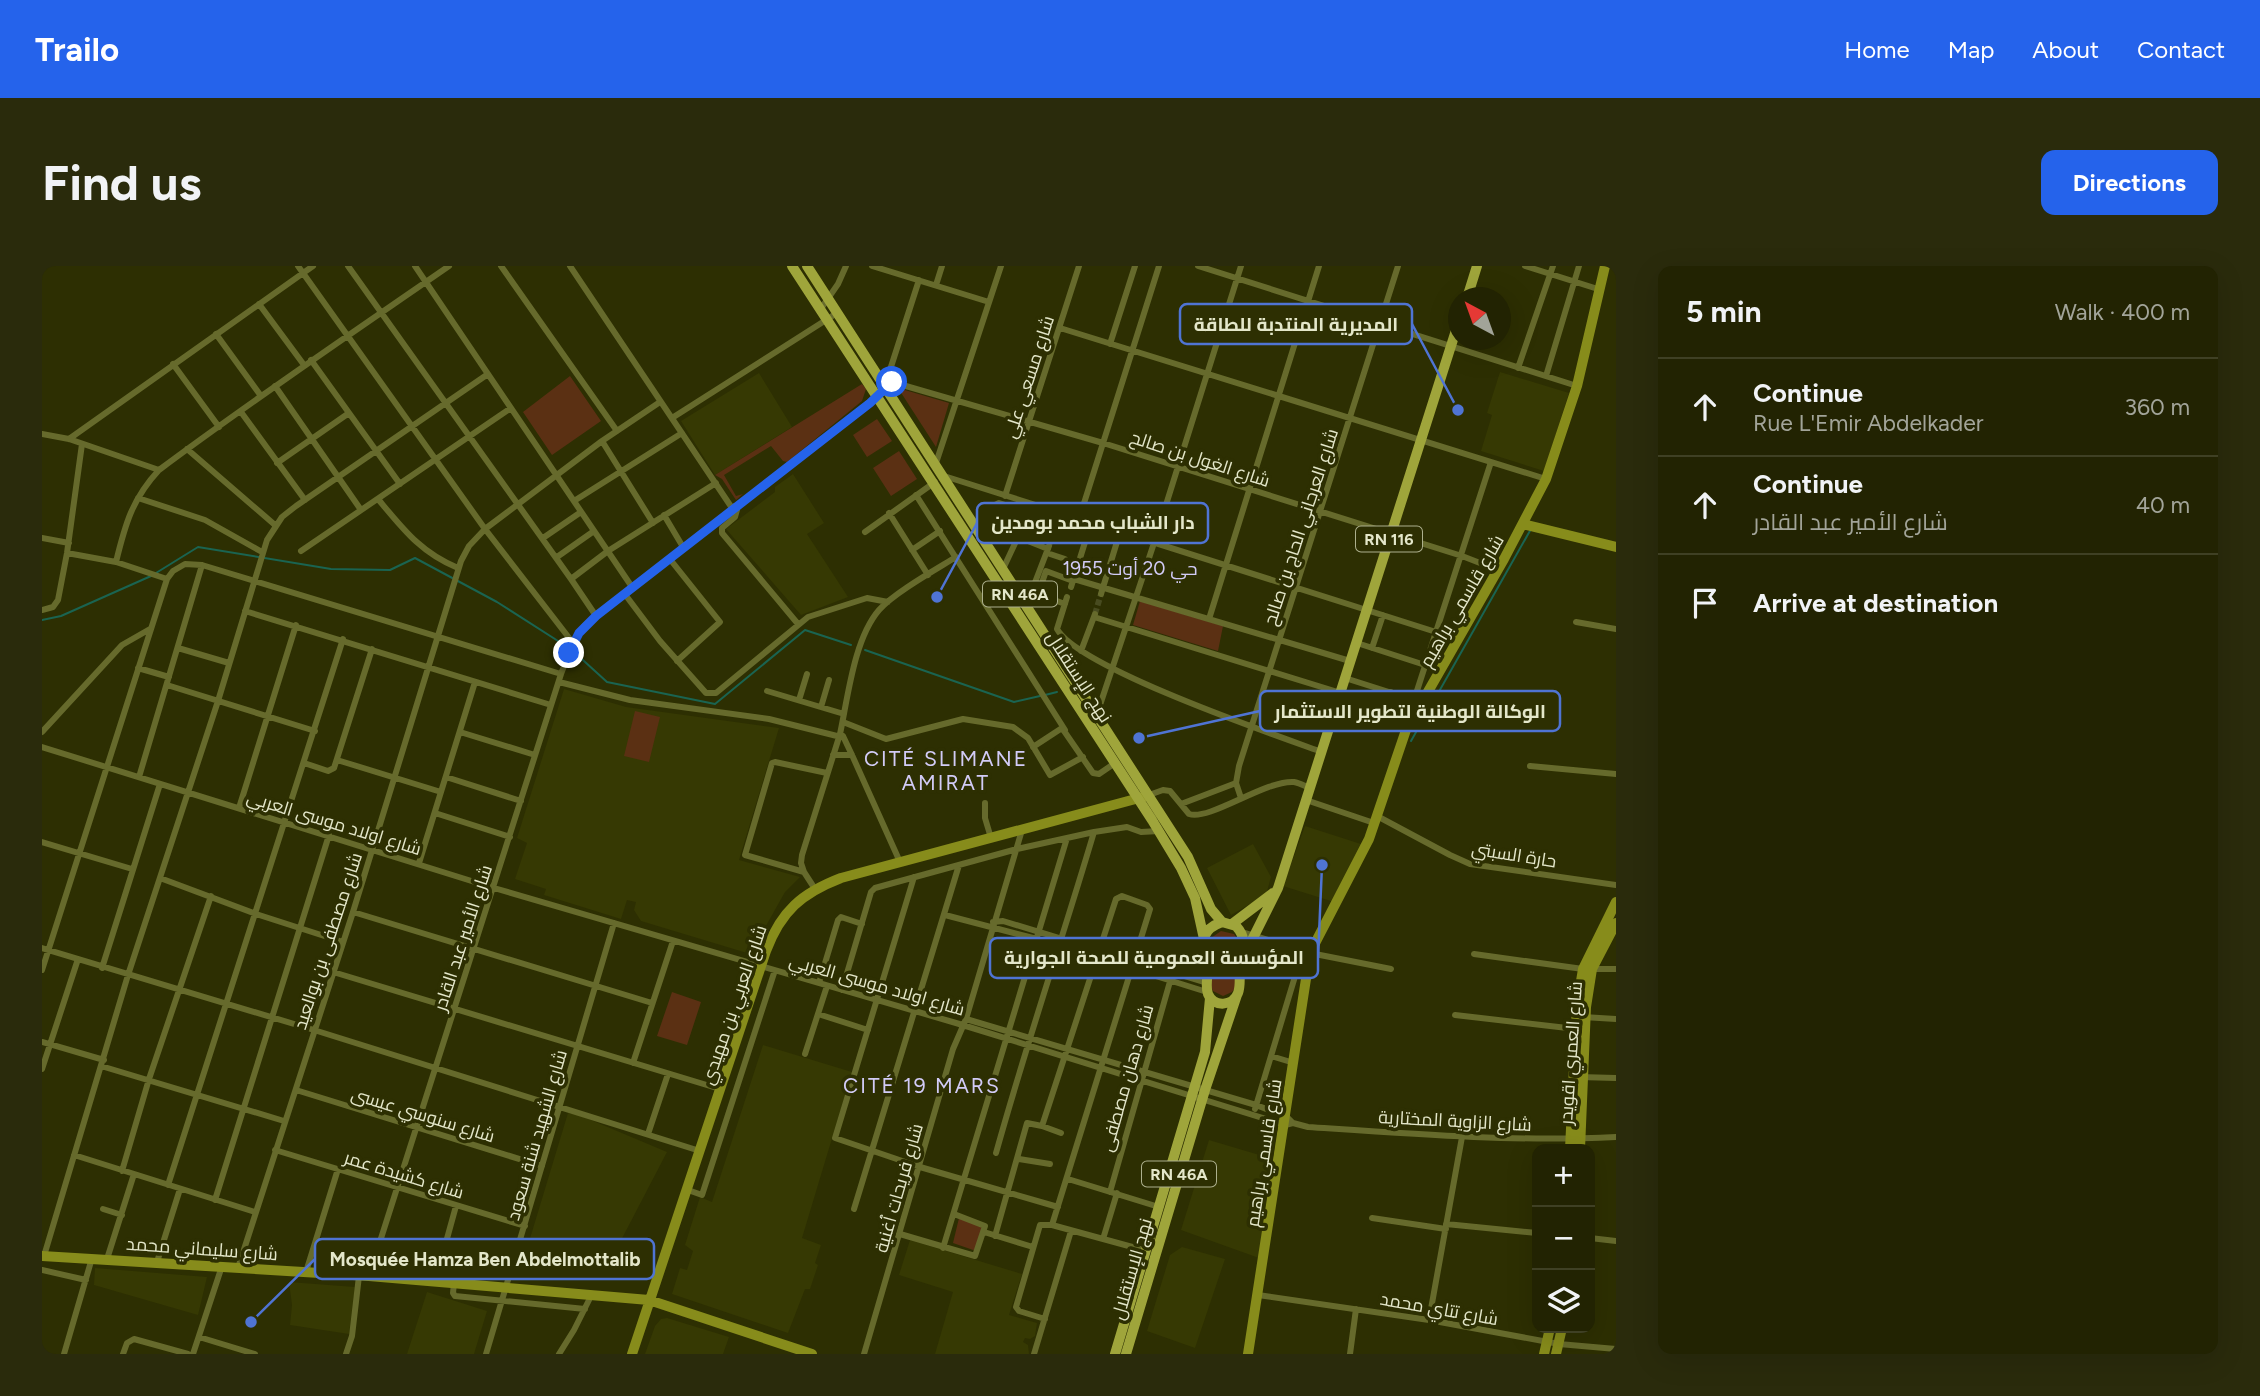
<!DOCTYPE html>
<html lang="en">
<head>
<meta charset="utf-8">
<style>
  body { margin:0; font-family:Figtree,Cairo,sans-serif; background:#2a2b0c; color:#f1f3f6 }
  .controls { position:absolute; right:21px; bottom:21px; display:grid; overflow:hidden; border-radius:14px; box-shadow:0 7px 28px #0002 }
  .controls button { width:63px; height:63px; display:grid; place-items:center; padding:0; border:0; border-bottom:2px solid #3f4024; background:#222302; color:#f1f3f6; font:35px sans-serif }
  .compass { position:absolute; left:1406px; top:21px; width:63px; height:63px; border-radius:50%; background:#222302; box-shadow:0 7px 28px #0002; rotate:319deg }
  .stop { position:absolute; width:21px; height:21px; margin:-16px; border:5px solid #2563eb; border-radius:50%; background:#fff }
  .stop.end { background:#2563eb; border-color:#fff; box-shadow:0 2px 7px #0008 }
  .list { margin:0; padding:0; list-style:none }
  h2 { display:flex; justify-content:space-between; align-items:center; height:91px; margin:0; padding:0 28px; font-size:30px }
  h2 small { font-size:23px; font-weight:400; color:#a2a499 }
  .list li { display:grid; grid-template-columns:46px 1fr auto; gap:21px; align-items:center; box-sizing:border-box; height:98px; padding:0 28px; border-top:2px solid #3f4024 }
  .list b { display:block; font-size:26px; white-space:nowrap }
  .list p { margin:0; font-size:23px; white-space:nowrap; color:#a2a499 }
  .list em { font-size:23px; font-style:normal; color:#a2a499 }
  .icon { flex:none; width:38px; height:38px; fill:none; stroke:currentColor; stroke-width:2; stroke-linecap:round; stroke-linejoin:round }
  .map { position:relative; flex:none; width:1574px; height:1088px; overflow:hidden; border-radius:14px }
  header { display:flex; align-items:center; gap:42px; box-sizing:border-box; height:98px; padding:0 35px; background:#2563eb; color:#fff }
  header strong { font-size:33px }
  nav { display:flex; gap:38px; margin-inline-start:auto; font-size:24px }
  .intro { display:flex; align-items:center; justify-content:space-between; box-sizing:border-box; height:168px; padding:0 42px }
  h1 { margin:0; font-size:49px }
  .button { padding:18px 32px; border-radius:14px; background:#2563eb; color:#fff; font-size:24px; font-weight:700 }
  main { display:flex; gap:42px; padding:0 42px }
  aside { flex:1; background:#222302; border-radius:14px; box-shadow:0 7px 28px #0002 }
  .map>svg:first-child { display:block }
  .built { fill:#363903 }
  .green { fill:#5b3013 }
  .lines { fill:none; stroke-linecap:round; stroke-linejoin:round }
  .stream { stroke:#1a6451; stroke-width:2 }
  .street-tunnel { stroke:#484b20; stroke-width:6; stroke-dasharray:6 3; stroke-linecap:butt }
  .street { stroke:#666a2c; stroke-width:6 }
  .secondary { stroke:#878c1b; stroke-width:10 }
  .primary { stroke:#9fa53b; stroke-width:10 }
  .route { stroke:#2563eb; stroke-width:9 }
  .labels { text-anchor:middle; stroke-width:7; stroke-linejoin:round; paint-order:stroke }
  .shield { fill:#2d2f02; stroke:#adb08e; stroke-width:2 }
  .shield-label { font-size:16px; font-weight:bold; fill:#e4e7ca }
  .street-label { font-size:18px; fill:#e4e7ca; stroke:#2d2f02 }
  .neighbourhood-label { font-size:19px; fill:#d2cbf7; stroke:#2d2f02 }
  .quarter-label { font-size:21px; letter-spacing:2px; fill:#d2cbf7; stroke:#2d2f02 }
  .leader { fill:none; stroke:#4f74d4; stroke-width:2.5 }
  .callout-dot { fill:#4f74d4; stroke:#2d2f02; stroke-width:2.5 }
  .callout { fill:#2d2f02; stroke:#4f74d4; stroke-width:2.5 }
  .callout-label { font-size:19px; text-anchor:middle; font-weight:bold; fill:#e4e7ca }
</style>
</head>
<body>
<header>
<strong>Trailo</strong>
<nav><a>Home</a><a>Map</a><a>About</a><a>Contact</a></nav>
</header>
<div class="intro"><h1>Find us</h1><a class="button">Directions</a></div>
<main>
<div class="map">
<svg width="1574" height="1088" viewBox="0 0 1574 1088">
  <rect width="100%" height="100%" fill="#2d2f02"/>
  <path class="built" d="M1458 106 1527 127 1502 205 1439 185 1450 149 1445 147Z
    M717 107 750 161 673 209 639 155Z
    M751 208 782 257 765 268 806 331 759 349 684 263 733 226V221Z
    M522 423 584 441 737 462 697 594 758 611 743 626 710 685 705 687 599 655 592 644 594 636 585 634 579 653 502 629 504 623 473 613 485 577 475 572Z
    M1263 560 1322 579 1292 636 1241 620Z
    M1211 578 1229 611 1224 629 1189 649 1165 602Z
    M721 779 810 806 760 972 779 979 773 997 776 999 768 1023H763L746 1067 630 1028 638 1002 645 1004 651 985 643 979 658 931 670 936Z
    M526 847 537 849 625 886 562 1007 486 979Z
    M1167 874 1231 893 1217 992 1139 964Z
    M868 974 980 1008 967 1049 995 1057 993 1070 988 1073 983 1072 981 1076 986 1079 987 1088H893L911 1026 857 1009Z
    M1140 981 1183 993 1153 1082 1105 1065 1128 989Z
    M53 1002 165 1011 156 1049 52 1019Z
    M247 1016 313 1021 307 1068 248 1059 250 1039Z
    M385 1026 445 1045 432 1088H365Z
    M625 1052 687 1071 681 1088H603L613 1060 619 1053Z"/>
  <path class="green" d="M528 110 559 155 510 189 481 146Z
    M820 118 824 123 820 135 745 196 741 195 729 180 682 209 694 230 701 228 694 234 680 213 673 209Z
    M856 122 907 137 894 181Z
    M835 153 850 175 825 191 811 169Z
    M857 185 875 213 849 230 831 202Z
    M1098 335 1181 360 1176 385 1091 359Z
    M593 445 618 451 607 496 582 490Z
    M1179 665 1192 668 1199 679 1193 722 1190 726 1181 730 1171 725 1169 720 1166 678 1169 672Z
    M630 726 659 736 645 779 615 770Z
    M917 952 941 961 934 985 911 977Z"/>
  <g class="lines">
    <path class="stream" d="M114 307 156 281 289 303 348 304 373 292 455 336 527 382
      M0 354 19 350 109 310
      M823 384 972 436 998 430
      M531 385 565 416 673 438 763 364 809 379
      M1003 429 1015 426
      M1369 475 1489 263"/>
    <path class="street-tunnel" d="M1007 280 1013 260
      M1053 348 1059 328"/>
    <path class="street" d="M256 0 443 263 531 377
      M306 0 529 313
      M373 0 590 321
      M459 0 575 165
      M528 0 690 242
      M830 0 947 36
      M1156 0 1535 120
      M1483 0 1559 24
      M894 19 900 0
      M217 38 262 99
      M778 44 796 18 804 0
      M1018 62 1504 213
      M174 68 219 130
      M1068 78 1093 0
      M269 94 358 218
      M131 98 177 161
      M1476 102 1511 0
      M1504 110 1537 0
      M850 116 1061 177 1420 290 1456 304
      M850 116 847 107 877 14
      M233 120 319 244
      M199 146 263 234
      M630 152 795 47
      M0 168 27 173 117 204
      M27 173 271 0
      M560 175 611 257
      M145 183 233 259
      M235 197 307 147
      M893 200 959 0
      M902 210 1394 366
      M874 229 1023 464
      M963 230 1037 0
      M96 232 163 254 220 286
      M336 233C361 263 379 287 416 302
      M532 235 640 167
      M693 240 695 244 693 251 680 262V267L756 358
      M847 247 886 309
      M622 249 641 281
      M1037 253 1117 0
      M823 266 893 216
      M940 271 953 239 957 237 1040 264
      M0 272 27 277
      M501 272 539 246
      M870 284 898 265
      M259 285 469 142
      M25 287 74 296 125 313
      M1005 287 1023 293
      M515 291 552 265
      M627 292 678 356 635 395
      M74 296C83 259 90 233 117 204 212 133 310 67 407 0
      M961 303 976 271 1006 283
      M1032 313 1308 395
      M1029 321 1049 257
      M582 327 618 375 664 427H674L766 351 825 332 846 336
      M1059 328 1078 266
      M1025 331 1015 363C1037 402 1230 468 1280 486
      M982 334 992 319 1007 280
      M1023 338 996 328 1004 305 1031 315
      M0 344 11 341 16 334 25 287 40 178
      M203 345 509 439
      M554 350 529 313 566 285 674 217
      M1052 351 1299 427
      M1167 353 1277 0
      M1534 356 1574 363
      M1315 377 1383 399
      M136 382 187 397
      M1330 382 1341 349
      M1039 385 1053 348
      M96 402 127 411
      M1303 412 1372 434
      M517 416 588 434 727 453 795 470
      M125 419 273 465
      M725 425 802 448
      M757 434 765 408
      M1379 437 1372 434 1449 196
      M1295 438 1364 464
      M779 441 787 414
      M1055 448 1112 277 1199 0
      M1339 454 1349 426
      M801 456 844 473 921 453 971 461 986 472 1008 509 1041 491
      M0 466 80 379 108 363
      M418 466 493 489
      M798 468C806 431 812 373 837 344 852 327 893 304 914 291
      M0 481 452 622 914 757 1243 859 1251 857
      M991 481 1020 462 1051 507 1057 508 1073 497
      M791 489H810
      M295 494 399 526
      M262 497 286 505 292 502 330 383
      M1488 500 1574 508
      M97 511 160 299
      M404 511 479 535
      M1107 529 1121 524 1128 525 1147 548C1168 555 1223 514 1252 516 1257 517 1263 520 1268 522
      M1199 532 1194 517 1197 500 1356 0
      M1264 534 1332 557
      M943 537V552L949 572
      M1139 538 1194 517
      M197 542 254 359
      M393 547 468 571
      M1335 550 1408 589 1428 598 1574 619
      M0 576 90 603
      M377 597 433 416
      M762 606 759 597 760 589 798 468 801 470 810 489 858 596
      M872 611 793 872 878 901 1016 941
      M118 612 214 648 301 676
      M773 623 762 606 703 589 730 497 733 496 785 507
      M311 646 610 737
      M903 649 995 673 1165 726
      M951 656 961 655 1165 717
      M1200 666 1268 687 1349 703
      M0 682 272 764 658 885
      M1432 688 1541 703H1574
      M60 702 118 518
      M0 704 125 313 131 305 143 298 160 299 519 408
      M291 706 678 823
      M777 717 796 654 799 651 820 658
      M800 724 829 626 833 622 975 583 1052 566 1085 561 1099 566 1117 565
      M776 748 826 764
      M1413 749 1534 763
      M1541 751 1574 753
      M924 753 1214 839 1245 851 1251 857 1266 861C1369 868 1471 876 1574 871
      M0 776 62 794
      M763 788 785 720
      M1229 790 1252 797
      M591 797 631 675
      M59 800 242 855
      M0 803 36 693
      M1537 811 1574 812
      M254 824 500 900
      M1213 843 1261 684
      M1000 860 1074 633 1080 630 1105 639 1108 643 1010 959
      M606 868 626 808
      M233 884 483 960
      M954 887C984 779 1020 674 1052 566
      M32 889 213 946
      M977 893 1008 898
      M80 905 107 813 169 630
      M1026 913 1117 941
      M126 919 301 373
      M646 924 660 929 733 704
      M1068 926 1129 712
      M173 934 287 569
      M61 943 80 949
      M812 943 917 599
      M1330 952 1404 963
      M1404 958 1495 967
      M942 966 991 981
      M858 968 933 990 943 960 912 948
      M953 970 985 857 1000 860 1019 867
      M1548 972 1574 975
      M1061 973 1075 927
      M901 982 1025 572
      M2 990 86 709 176 435 225 274 240 251 254 240 446 108
      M65 993 92 908
      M115 996 138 923
      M196 1002 311 646 419 295 427 280 443 263 560 175 618 136
      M0 1004 44 1014
      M264 1006 296 903
      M327 1010 519 408 531 377 543 359 554 350 828 137 850 116
      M393 1016 414 940
      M412 1017 411 1027 413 1030 543 1043
      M1216 1029 1387 1054 1517 1078 1574 1083
      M1003 1053 977 1045 974 1041 998 959H1010L1105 985
      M1387 1054 1420 871
      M157 1071 213 1088
      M22 1088 50 992
      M81 1088 85 1077 92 1073 146 1088
      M151 1088 180 1000
      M304 1088 310 1070 317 1010
      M444 1088 572 657
      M517 1088 532 1064 550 1028
      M822 1088 911 783 924 753 980 564
      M992 1088 1029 965
      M1308 1088 1314 1043"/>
    <path class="secondary" d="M1481 258 1574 281
      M1528 883 1535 739 1541 703 1574 636
      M1538 883 1544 741 1550 703 1574 657
      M0 990 327 1010 607 1034 770 1088
      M590 1088 724 685C739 645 760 627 799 612L1101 531
      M1206 1088 1268 687 1327 573 1364 464 1462 293 1504 213 1535 120 1563 0
      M1502 1088 1508 1062
      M1514 1088 1520 1062"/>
    <path class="primary" d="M750 0 1110 554 1139 602 1153 632 1162 673
      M765 0 1146 591 1169 643 1180 656
      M1425 32 1435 0
      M1180 656 1194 660C1206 673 1201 684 1198 700 1197 709 1199 720 1196 727 1191 740 1172 742 1166 728 1163 720 1166 710 1166 701 1164 680 1153 666 1180 656Z
      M1190 658 1231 627
      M1199 696 1236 622 1416 58
      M1073 1088 1163 786 1168 732
      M1084 1088 1163 824 1195 729"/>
  </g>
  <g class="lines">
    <path class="route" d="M527 387 537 367 554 350 828 137 850 116"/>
  </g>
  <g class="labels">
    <g class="shield">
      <rect x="1314" y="260.5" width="66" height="25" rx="5"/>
      <rect x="941" y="315.5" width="74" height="25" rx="5"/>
      <rect x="1100" y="895.5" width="74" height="25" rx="5"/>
    </g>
    <g class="shield-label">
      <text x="1347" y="279">RN 116</text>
      <text x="978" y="334">RN 46A</text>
      <text x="1137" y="914">RN 46A</text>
    </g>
    <g class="street-label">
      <text transform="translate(987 111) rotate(-72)" y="6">شارع مسعي علي</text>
      <text transform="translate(1158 193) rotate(18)" y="6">شارع الغول بن صالح</text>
      <text transform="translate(1259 261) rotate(-72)" y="6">شارع العرجاني الحاج بن صالح</text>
      <text transform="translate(1420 335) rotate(-60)" y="6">شارع قاسمي براهيم</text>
      <text transform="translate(1037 411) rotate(57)" y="6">نهج الإستقلال</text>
      <text transform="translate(292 557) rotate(17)" y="6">شارع اولاد موسى العربي</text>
      <text transform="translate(1472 589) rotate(9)" y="6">حارة السبتي</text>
      <text transform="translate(421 672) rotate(-72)" y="6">شارع الأمير عبد القادر</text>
      <text transform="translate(286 675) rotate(-72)" y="6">شارع مصطفى بن بوالعيد</text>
      <text transform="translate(835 719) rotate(16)" y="6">شارع اولاد موسى العربي</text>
      <text transform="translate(692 739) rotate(-71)" y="6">شارع العربي بن مهيدي</text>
      <text transform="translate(1529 787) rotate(-86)" y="6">شارع العمري اقويدر</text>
      <text transform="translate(1085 812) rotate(-74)" y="6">شارع دهان مصطفى</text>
      <text transform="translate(381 849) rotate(17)" y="6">شارع سنوسي عيسى</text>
      <text transform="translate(1413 855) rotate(3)" y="6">شارع الزاوية المختارية</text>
      <text transform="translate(495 869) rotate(-74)" y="6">شارع الشهيد شنة سعود</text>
      <text transform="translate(1222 887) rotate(-81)" y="6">شارع قاسمي براهيم</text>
      <text transform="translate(362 909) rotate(17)" y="6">شارع كشيدة عمر</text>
      <text transform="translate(857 922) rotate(-74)" y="6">شارع فريحات ٱغنية</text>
      <text transform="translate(160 983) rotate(4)" y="6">شارع سليماني محمد</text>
      <text transform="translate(1090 1003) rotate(-74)" y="6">نهج الإستقلال</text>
      <text transform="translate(1397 1043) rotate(10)" y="6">شارع تتاي محمد</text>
    </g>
    <g class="neighbourhood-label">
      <text x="1088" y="309">حي 20 أوت 1955</text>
    </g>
    <g class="quarter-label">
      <text x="904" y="500">CITÉ SLIMANE<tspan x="904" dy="24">AMIRAT</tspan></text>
      <text x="880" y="827">CITÉ 19 MARS</text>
    </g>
  </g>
  <path class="leader" d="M1416 144L1370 58M895 331L935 257M1097 472L1218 445M1280 599L1276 692M209 1056L273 993"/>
  <g class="callout-dot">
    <circle cx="1416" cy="144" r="7"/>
    <circle cx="895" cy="331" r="7"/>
    <circle cx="1097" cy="472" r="7"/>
    <circle cx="1280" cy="599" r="7"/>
    <circle cx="209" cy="1056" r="7"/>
  </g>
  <g class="callout">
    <rect x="1138" y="38" width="232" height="40" rx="7"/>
    <rect x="935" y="237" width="231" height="40" rx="7"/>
    <rect x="1218" y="425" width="300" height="40" rx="7"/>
    <rect x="948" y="672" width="328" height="40" rx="7"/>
    <rect x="273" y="973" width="339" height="40" rx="7"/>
  </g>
  <g class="callout-label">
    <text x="1254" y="65">المديرية المنتدبة للطاقة</text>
    <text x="1051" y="263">دار الشباب محمد بومدين</text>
    <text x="1368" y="452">الوكالة الوطنية لتطوير الاستثمار</text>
    <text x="1112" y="698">المؤسسة العمومية للصحة الجوارية</text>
    <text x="443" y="1000">Mosquée Hamza Ben Abdelmottalib</text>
  </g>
</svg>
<div class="controls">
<button>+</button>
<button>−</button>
<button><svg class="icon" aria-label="layers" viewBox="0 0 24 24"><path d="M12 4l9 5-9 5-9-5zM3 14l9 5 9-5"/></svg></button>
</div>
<svg class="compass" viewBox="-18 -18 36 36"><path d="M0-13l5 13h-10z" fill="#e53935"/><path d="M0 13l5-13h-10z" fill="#a2a499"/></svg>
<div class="stop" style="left:850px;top:116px"></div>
<div class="stop end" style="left:527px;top:387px"></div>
</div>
<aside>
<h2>5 min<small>Walk · 400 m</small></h2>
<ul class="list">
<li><svg class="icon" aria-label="ahead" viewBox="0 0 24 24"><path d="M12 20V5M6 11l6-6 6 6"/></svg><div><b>Continue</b><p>Rue L'Emir Abdelkader</p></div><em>360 m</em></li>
<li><svg class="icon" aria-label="ahead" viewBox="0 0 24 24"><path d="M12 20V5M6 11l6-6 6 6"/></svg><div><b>Continue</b><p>شارع الأمير عبد القادر</p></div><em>40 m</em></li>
<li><svg class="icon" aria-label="arrive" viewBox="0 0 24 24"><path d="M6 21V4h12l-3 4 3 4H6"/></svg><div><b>Arrive at destination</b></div></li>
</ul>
</aside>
</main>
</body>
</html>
